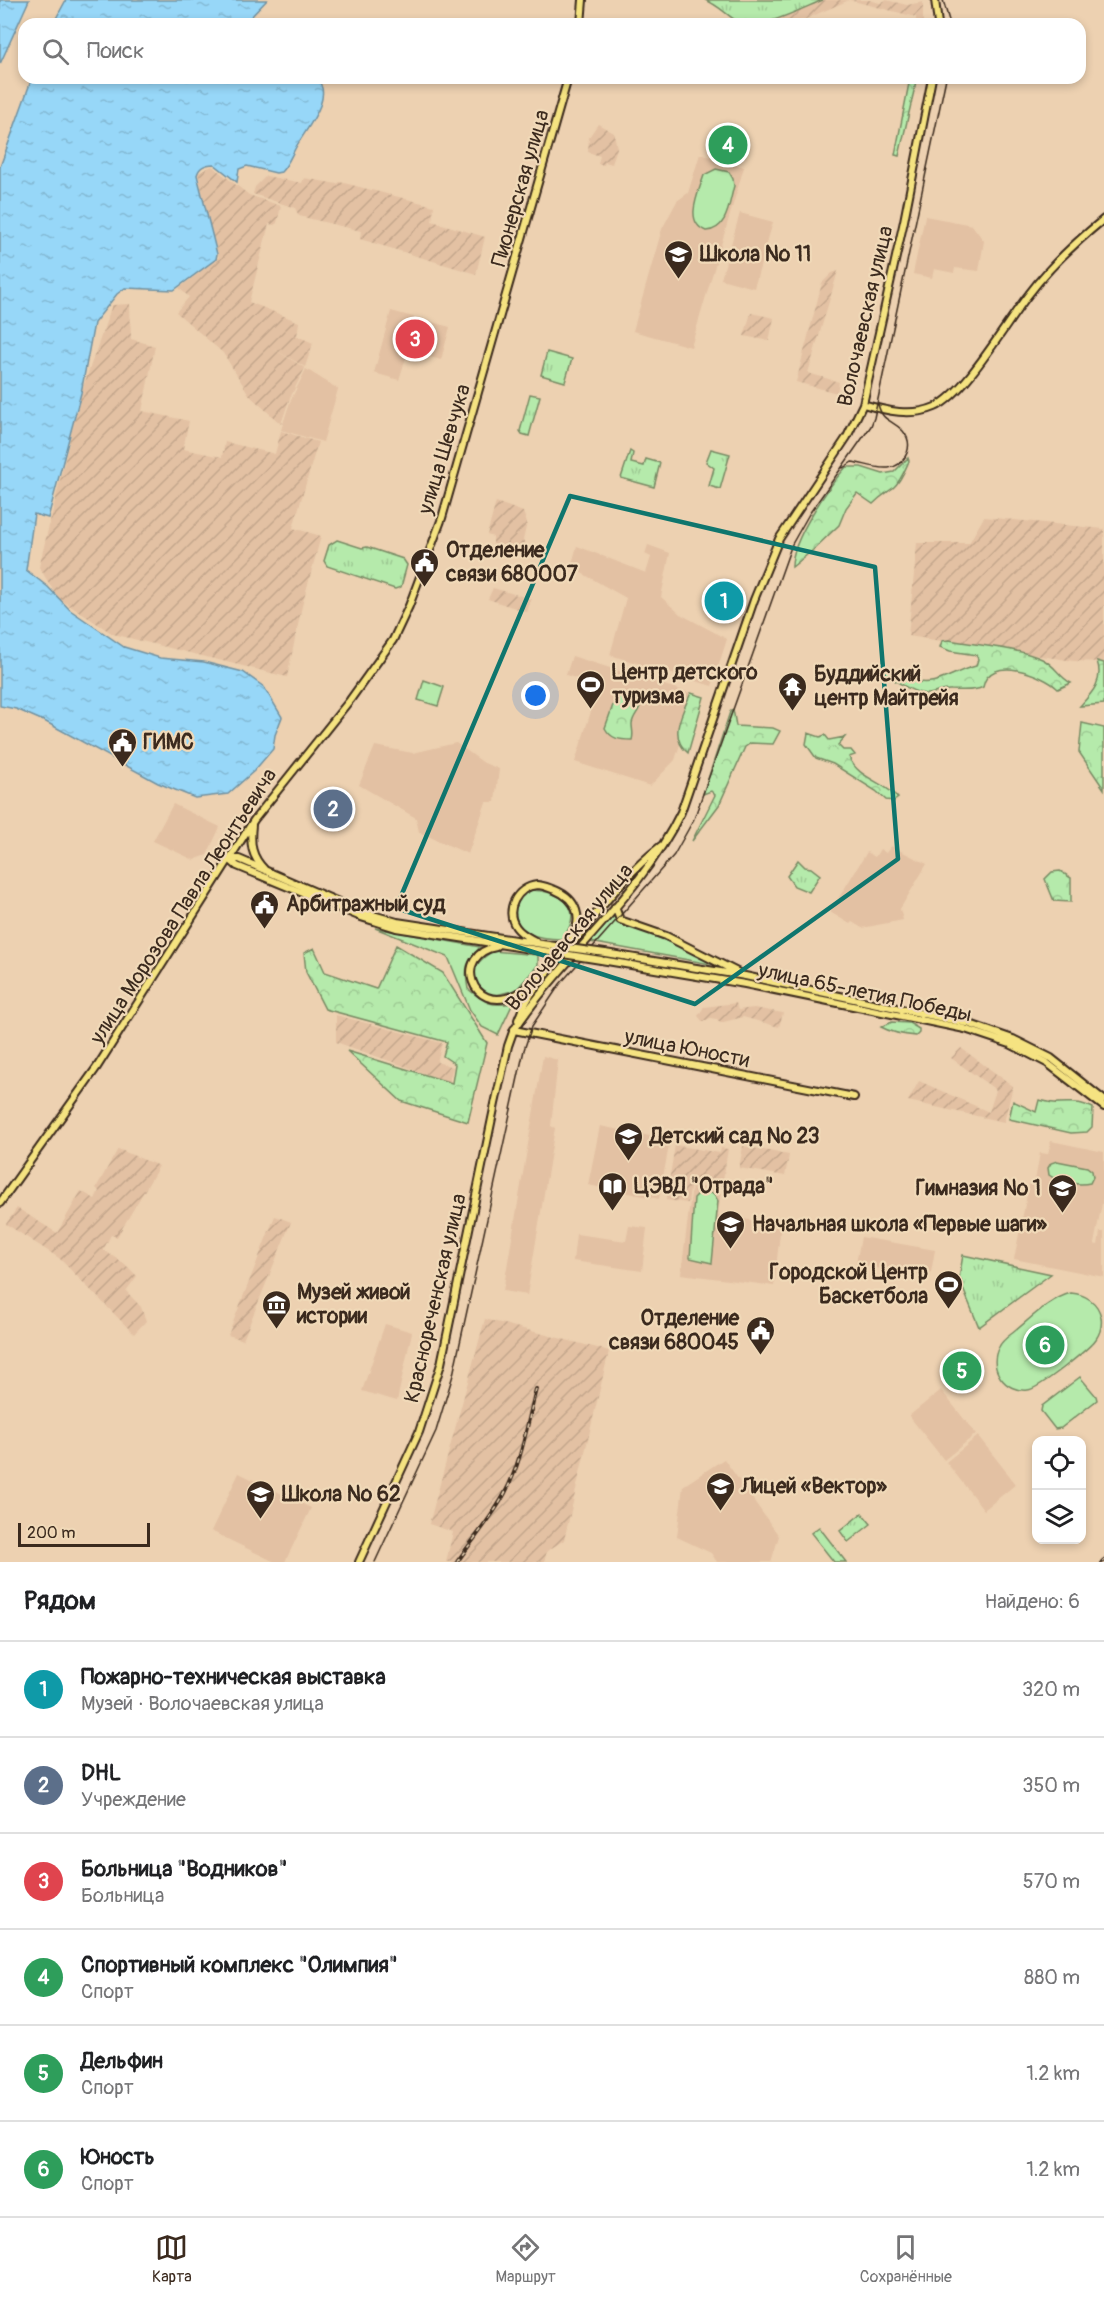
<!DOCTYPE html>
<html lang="ru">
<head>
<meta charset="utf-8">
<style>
  body { margin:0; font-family:Pangolin,sans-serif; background:#f6f6f6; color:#202124 }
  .controls { position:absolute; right:18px; bottom:18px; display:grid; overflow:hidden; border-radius:12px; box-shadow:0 3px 9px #0003 }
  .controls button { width:54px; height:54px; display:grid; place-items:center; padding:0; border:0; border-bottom:2px solid #e0e0e0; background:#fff; color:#202124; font:30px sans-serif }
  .scale { position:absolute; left:18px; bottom:15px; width:132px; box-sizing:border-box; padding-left:6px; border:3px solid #3b2a1e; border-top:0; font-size:16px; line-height:21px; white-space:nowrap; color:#3b2a1e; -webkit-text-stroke:4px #f0d9b8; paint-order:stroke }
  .you { position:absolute; left:536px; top:696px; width:21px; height:21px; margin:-15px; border:4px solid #fff; border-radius:50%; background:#1a73e8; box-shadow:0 0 0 9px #1a73e833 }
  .badge { display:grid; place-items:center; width:39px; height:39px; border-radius:50%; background:#3b2a1e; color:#fff; font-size:20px; font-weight:700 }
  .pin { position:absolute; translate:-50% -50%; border:3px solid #fff; box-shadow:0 2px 6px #0006 }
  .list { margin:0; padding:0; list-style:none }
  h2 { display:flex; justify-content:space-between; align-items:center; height:78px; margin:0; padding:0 24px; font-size:26px }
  h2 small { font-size:20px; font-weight:400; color:#757577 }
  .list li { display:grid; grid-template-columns:39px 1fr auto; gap:18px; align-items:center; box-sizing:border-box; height:96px; padding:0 24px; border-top:2px solid #e0e0e0 }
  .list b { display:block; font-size:22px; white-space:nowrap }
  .list p { margin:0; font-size:20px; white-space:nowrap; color:#757577 }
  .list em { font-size:20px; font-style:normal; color:#757577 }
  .icon { flex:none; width:33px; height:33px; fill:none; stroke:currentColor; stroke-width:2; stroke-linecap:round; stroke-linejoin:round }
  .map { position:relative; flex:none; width:1104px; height:1562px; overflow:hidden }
  .search { position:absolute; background:#fff; box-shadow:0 3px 9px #0003; left:18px; right:18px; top:18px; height:66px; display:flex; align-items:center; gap:15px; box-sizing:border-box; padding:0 21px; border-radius:18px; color:#757577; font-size:22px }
  .sheet { height:654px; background:#fff }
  nav { display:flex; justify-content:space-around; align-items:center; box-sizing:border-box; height:84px; border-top:2px solid #e0e0e0; background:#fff; font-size:16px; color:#757577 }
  nav a { display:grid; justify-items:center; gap:3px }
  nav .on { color:#3b2a1e }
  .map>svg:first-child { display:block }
  .built { fill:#e3c1a3 }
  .industrial { fill:url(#industrial-furrows) }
  .grass { fill:#b5eaab; stroke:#788a64; stroke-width:1.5 }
  .forest { fill:url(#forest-crowns); stroke:#788a64; stroke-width:1.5 }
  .park { fill:url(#park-tufts); stroke:#788a64; stroke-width:1.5 }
  .water { fill:url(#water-ripples); stroke:#7292a1; stroke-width:1.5 }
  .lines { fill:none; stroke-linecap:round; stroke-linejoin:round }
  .major-casing { stroke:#3b2a1e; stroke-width:10 }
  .major { stroke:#f5e381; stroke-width:6 }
  .tram { stroke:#3b2a1e; stroke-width:1.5 }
  .rail-casing { stroke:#3b2a1e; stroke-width:4 }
  .rail { stroke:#f0d9b8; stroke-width:1.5; stroke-dasharray:4.5; stroke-linecap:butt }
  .major-bridge-casing { stroke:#3b2a1e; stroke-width:10; stroke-linecap:butt }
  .major-bridge { stroke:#f5e381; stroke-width:6 }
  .marked { fill:none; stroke:#0f766e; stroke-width:4.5; stroke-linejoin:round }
  .labels { text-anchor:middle; stroke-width:4.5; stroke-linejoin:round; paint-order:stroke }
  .street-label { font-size:21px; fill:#3b2a1e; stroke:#f0d9b8 }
  .poi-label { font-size:21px; font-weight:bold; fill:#3b2a1e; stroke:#f0d9b8; text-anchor:start }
</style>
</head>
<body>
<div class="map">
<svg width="1104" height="1562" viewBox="0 0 1104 1562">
  <defs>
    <pattern id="industrial-furrows" width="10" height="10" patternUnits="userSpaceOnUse" patternTransform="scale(1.5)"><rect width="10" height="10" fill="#e3c1a3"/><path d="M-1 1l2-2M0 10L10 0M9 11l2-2" fill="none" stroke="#c4a68c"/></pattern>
    <pattern id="forest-crowns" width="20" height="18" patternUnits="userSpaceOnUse" patternTransform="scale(1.5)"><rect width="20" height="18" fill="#b5eaab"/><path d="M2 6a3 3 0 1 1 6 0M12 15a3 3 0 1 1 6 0" fill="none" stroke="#9dc993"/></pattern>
    <pattern id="park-tufts" width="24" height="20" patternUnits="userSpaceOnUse" patternTransform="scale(1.5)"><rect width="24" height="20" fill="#b5eaab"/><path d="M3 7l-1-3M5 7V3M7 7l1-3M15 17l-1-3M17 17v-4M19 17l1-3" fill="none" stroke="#9dc993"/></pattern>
    <pattern id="water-ripples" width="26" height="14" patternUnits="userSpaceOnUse" patternTransform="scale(1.5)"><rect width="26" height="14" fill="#97d7f8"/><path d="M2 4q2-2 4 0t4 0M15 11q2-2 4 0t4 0" fill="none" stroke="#83b9d4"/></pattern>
  </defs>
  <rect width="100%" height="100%" fill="#edd1b1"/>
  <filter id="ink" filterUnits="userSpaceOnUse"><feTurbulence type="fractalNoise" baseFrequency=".0167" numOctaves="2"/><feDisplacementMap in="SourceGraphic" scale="12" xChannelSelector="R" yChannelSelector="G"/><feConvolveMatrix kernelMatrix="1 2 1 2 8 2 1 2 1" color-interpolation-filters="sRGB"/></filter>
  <g filter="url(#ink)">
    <path class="built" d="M700 154 744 167 691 347 633 331 662 229 677 201 688 193Z
      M740 213 773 222 754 288 721 279Z
      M925 216 972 225 984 241 979 271 955 268 954 273 934 269 932 278 913 274Z
      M391 311 450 327 441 360 408 351 399 380 374 373Z
      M306 369 338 389 323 442 281 430 290 402Z
      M648 545 670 553 661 597 680 614 727 639 712 686 610 655 626 598 571 567 577 546 646 573 651 557 645 554Z
      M572 656 696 695 675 760 650 786 575 762 599 686 566 675Z
      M456 743 484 763 499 769 495 802H486L468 854 419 832 416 818 359 785 375 746 413 753Z
      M173 804 220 827 207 855 194 860 153 841Z
      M891 846 927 864 900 909 903 920 862 928 852 922 850 924 830 912 867 852 875 857 880 849 886 853Z
      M543 1056 558 1060 551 1126 555 1128 527 1295 503 1291Z
      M600 1126 670 1140 659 1199 588 1185Z
      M1051 1141 1104 1152V1193L1094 1244 1098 1245 1100 1232H1104V1277L1014 1259 1029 1185 1035 1181 1040 1153 1048 1154Z
      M692 1186 721 1190 718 1216 781 1224 774 1286 681 1274Z
      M629 1226 647 1228 642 1271 573 1261 576 1234 626 1241Z
      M861 1237 935 1250 930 1278 856 1264Z
      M385 1324 412 1332 397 1401 362 1391Z
      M941 1390 976 1434 944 1460 909 1416Z
      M978 1436 1016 1484 984 1510 946 1462Z
      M724 1459 779 1536 771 1562H717L711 1553 677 1537 683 1486Z
      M239 1473 311 1508 285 1562H275L211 1531Z"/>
    <path class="industrial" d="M823 0H869L880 3 886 0 907 5 923 2V24H916V17L849 0 806 19 789 24H770L769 21Z
      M598 124 614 133 617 148 612 164 605 162 604 165 598 164 600 156 588 152 589 137Z
      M212 166 249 195 281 206 277 223 274 225 269 224 249 302 299 322 297 336 313 343 305 367 270 347 305 368 289 400 281 424 250 396 223 353 176 312 189 297 179 288 219 257 208 219 198 173Z
      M266 176 302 183 304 178 337 184 340 182 434 206 432 221 485 237 476 274 360 239 361 231 299 216 295 208 253 194 255 187Z
      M838 271 808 373 839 382 837 393 796 382 822 283 832 273Z
      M130 304 131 339 155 346 142 411 189 421 183 449 222 457 225 442 275 454 281 431 318 442 293 528 321 536 302 606 287 677 113 634 58 598 39 567 81 393 112 305Z
      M751 313 774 318 769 341 744 336Z
      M496 502 523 512 527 523 523 540 526 544 512 554 509 550 493 545V537L487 535Z
      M984 517 1104 529V662L1074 661 908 636 917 543H969Z
      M493 588 531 599 527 612 488 599Z
      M736 1003 738 1010 754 1008 783 1013 779 1027 743 1017 720 1023 717 1019 710 1018 703 1022 698 1016 704 1007Z
      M336 1015 442 1043 437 1062 453 1067 449 1082 336 1042Z
      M961 1048 1013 1086 1004 1122 908 1101 919 1081 989 1112 996 1090 951 1058Z
      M675 1145 720 1153 721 1148 728 1149 722 1186 691 1181 688 1203 666 1200Z
      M743 1146 789 1155 785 1176 739 1168Z
      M118 1149 159 1166 117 1237 111 1235 103 1250 125 1264 137 1276 126 1291 141 1307 146 1321 134 1334 59 1258 6 1224 17 1208 57 1233 81 1191 95 1199 99 1191 96 1188Z
      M275 1216 291 1222 243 1340 228 1335Z
      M485 1319 609 1351 564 1540 547 1551 544 1562H446L453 1532 429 1524Z"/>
    <path class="grass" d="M716 169 729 172 733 179 734 186C729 203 728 230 706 231 683 222 699 192 704 175Z
      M424 680 444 687 438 706 418 700Z
      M530 890C562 891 586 908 562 939 552 939 538 938 528 933 516 927 512 910 519 899 521 895 527 892 530 890Z
      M614 916 619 921 686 949 716 965 590 942Z
      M375 928 480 947C466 962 464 968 468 989 485 1003 491 1007 513 1003L498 1035 482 1027 470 1010 448 957Z
      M493 951 538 955V965L516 990 492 996C466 981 470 965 493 951Z
      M1057 1161 1087 1167 1092 1171 1093 1177 1090 1183C1079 1186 1058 1182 1049 1175L1048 1168 1051 1163Z
      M706 1192 714 1194 718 1201 712 1263 690 1258 694 1198 699 1193Z
      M1071 1293C1085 1294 1098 1302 1101 1317 1102 1324 1101 1332 1096 1339 1090 1348 1039 1389 1028 1390 1005 1393 987 1368 999 1347 1002 1340 1009 1336 1015 1331 1031 1318 1051 1298 1071 1293Z
      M1080 1377 1096 1396 1097 1400 1061 1428 1055 1429 1041 1411 1042 1406Z"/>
    <path class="forest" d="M910 78H917L899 156 895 155Z
      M908 458 909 461C905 470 901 481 893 488 885 494 881 496 873 504L857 493 846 508 839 525 813 550 792 567C791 541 828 487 846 467H861L883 474 894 472Z
      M949 640C976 645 1018 648 1042 659 1055 665 1059 677 1071 683L1058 689C1043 674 989 654 983 687 974 692 961 690 951 690 943 689 935 694 928 694 915 695 892 678 881 672L883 669 894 670C899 676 903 677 911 680 936 689 953 671 976 666L978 659 976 655 950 651 940 647 942 641Z
      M1097 661 1104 663V704L1080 706C1092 693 1104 681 1097 661Z
      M620 693 640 700C642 711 633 714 632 724 632 730 634 734 632 740 619 740 611 739 605 728L613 705Z
      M691 693 704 697 688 753C668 737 682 713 691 693Z
      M733 709 736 726 773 728 780 731 773 744 751 743 745 747 719 805 692 841 715 795 711 791 703 794 730 712Z
      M1082 723 1104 728V789L1079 752Z
      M808 733 820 737 825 735 829 740 845 737 838 745 843 750H851L855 755 849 757C858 779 884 781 898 798L894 801 886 800 876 791 833 764 816 758 806 744Z
      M1060 871 1071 878V902L1054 901 1045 879 1052 872Z
      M396 945 443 973 487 1043 468 1122 401 1101 347 1051 452 1083 455 1064 443 1056 447 1042 325 1009 306 972 304 953 314 948 325 972 376 989Z
      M892 1022 909 1023 919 1029V1033L916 1036C904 1035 892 1033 881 1027Z
      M1039 1100C1045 1101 1053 1104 1059 1103 1075 1103 1078 1101 1093 1108L1092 1127 1087 1132 1071 1133 1009 1119 1013 1101 1036 1112Z"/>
    <path class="park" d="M705 0H823C805 7 757 32 740 23 727 16 719 5 705 0Z
      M547 352 572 359 565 382 541 375Z
      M530 394 540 396 529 436 522 434 520 431Z
      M711 449 730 454 720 489 709 486 714 468 706 462Z
      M630 451 633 453 631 463 644 466 646 459 660 463 654 487 621 478Z
      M337 540 362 548 367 547 403 559 407 565 401 587 395 589 327 566 324 561 329 545Z
      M798 860 805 867 811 868 820 875 809 892 794 886 787 876Z
      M963 1255 1051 1274 979 1327 959 1279Z
      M862 1513 871 1524 848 1542 840 1531Z
      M819 1527 846 1562H834L811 1533Z"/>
    <path class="water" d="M0 0H29L0 64Z
      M66 0H267L250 18 248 24H53Z
      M32 78H316C336 96 305 130 296 147 291 156 288 165 281 172L276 173 247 166 239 169 237 182 214 164C206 164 199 167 197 175L217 254 216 259 174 290 125 288 117 294 94 323 81 393 48 518 34 514 26 570 48 587 70 610 124 647 160 658 204 662 243 672 264 687 282 717 275 735 273 749 254 771 228 794 195 798 158 783 46 722 16 709 0 706V167Z"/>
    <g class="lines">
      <defs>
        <path id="major" d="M935 0 938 24
          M581 24 583 0
          M863 404C886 411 912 417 935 407 966 393 1006 323 1029 294 1050 266 1077 241 1104 219
          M252 825C250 844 251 856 265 870
          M229 859H239L362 912 397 922 555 946
          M229 859 237 866 361 917 396 928 550 952
          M615 907 620 920 666 936 739 973
          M535 941C528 937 521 934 516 927 504 910 517 887 537 885 543 885 549 888 555 890 577 899 584 919 571 939
          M496 947C453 954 470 1015 515 995 529 989 542 971 553 960
          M605 953 745 976 967 1023 1013 1039 1051 1058 1104 1100
          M601 960 745 984 965 1029 1010 1044 1047 1063 1104 1107
          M518 1020C529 989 553 966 574 941 601 908 627 872 661 846
          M514 1030C565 954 641 895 681 812L754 600 779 539 847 437 863 404 904 221 932 78
          M514 1030 854 1097
          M0 1203 97 1067 254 820 350 700 393 640 409 606 442 518 568 78
          M359 1562 419 1432 441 1364 495 1104 508 1046 514 1029"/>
      </defs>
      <use href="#major" class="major-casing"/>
      <use href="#major" class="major"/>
      <path class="tram" d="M943 0 950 24
        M843 468 852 462C869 464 896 479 907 453 910 445 908 437 903 431 892 419 882 422 878 404
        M375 1562 436 1431 453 1375 524 1050 532 1026 560 984 674 855 694 819 792 544 809 514 871 426 874 418 946 78"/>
      <defs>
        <path id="rail" d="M457 1562C473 1539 492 1518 505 1493 522 1461 527 1424 536 1389
          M1102 1562 1104 1560"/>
      </defs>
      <use href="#rail" class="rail-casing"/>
      <use href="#rail" class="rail"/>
      <defs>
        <path id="major-bridge" d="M555 946 605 953
          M550 952 601 960"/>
      </defs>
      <use href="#major-bridge" class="major-bridge-casing"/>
      <use href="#major-bridge" class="major-bridge"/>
    </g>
  </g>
  <path class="marked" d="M570 496 875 567 898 859 695 1004 396 908Z"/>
  <defs>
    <symbol id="school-pin" viewBox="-11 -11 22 30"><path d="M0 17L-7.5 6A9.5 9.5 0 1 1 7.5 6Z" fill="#3b2a1e" stroke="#f0d9b8"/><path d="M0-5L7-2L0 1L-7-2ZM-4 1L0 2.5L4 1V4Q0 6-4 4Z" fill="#fff"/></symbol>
    <symbol id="civic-pin" viewBox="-11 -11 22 30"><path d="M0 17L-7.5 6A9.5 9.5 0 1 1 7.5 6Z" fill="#3b2a1e" stroke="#f0d9b8"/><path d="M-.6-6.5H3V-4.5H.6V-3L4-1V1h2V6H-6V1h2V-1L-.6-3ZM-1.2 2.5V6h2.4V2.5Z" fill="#fff"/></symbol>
    <symbol id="stadium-pin" viewBox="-11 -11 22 30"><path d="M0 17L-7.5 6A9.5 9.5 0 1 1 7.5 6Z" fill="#3b2a1e" stroke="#f0d9b8"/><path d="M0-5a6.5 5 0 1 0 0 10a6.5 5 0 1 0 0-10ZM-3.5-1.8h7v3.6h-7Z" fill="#fff"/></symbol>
    <symbol id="temple-pin" viewBox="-11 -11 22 30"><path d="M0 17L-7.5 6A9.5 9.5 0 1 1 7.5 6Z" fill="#3b2a1e" stroke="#f0d9b8"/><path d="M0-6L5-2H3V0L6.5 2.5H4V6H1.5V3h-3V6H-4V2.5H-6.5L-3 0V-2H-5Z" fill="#fff"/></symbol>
    <symbol id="library-pin" viewBox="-11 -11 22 30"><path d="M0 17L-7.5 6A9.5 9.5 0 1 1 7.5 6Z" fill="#3b2a1e" stroke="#f0d9b8"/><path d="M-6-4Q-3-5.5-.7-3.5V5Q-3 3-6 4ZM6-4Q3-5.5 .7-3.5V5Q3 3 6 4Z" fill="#fff"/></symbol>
    <symbol id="museum-pin" viewBox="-11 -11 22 30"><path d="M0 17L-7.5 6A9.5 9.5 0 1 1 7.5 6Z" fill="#3b2a1e" stroke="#f0d9b8"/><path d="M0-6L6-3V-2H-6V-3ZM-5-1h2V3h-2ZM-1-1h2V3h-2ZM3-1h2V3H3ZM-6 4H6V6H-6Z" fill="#fff"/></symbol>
  </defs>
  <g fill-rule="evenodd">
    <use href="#school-pin" x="662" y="238" width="33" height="45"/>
    <use href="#civic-pin" x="408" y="546" width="33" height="45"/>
    <use href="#stadium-pin" x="574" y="668" width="33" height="45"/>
    <use href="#temple-pin" x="776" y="670" width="33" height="45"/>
    <use href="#civic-pin" x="106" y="726" width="33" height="45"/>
    <use href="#civic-pin" x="248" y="888" width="33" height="45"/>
    <use href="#school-pin" x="612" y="1120" width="33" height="45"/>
    <use href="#library-pin" x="596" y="1170" width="33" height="45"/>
    <use href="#school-pin" x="1046" y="1172" width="33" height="45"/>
    <use href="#school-pin" x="714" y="1208" width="33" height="45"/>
    <use href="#stadium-pin" x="932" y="1268" width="33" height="45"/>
    <use href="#museum-pin" x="260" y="1288" width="33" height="45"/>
    <use href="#civic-pin" x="744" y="1314" width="33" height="45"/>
    <use href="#school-pin" x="704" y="1470" width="33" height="45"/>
    <use href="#school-pin" x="244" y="1478" width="33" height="45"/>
  </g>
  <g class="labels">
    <g class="street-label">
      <text transform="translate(520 188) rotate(-74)" y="7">Пионерская улица</text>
      <text transform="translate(865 316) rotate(-77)" y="7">Волочаевская улица</text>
      <text transform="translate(444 449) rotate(-73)" y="7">улица Шевчука</text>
      <text transform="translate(183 906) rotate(-57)" y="7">улица Морозова Павла Леонтьевича</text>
      <text transform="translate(569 937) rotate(-50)" y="7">Волочаевская улица</text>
      <text transform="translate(865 992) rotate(12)" y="7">улица 65-летия Победы</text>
      <text transform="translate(687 1048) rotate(11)" y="7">улица Юности</text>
      <text transform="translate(435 1298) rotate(-77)" y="7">Краснореченская улица</text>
    </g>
    <g class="poi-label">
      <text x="700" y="261">Школа № 11</text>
      <text x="446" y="557">Отделение<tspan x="446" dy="24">связи 680007</tspan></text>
      <text x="612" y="679">Центр детского<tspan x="612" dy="24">туризма</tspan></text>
      <text x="814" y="681">Буддийский<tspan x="814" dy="24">центр Майтрейя</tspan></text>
      <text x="143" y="749">ГИМС</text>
      <text x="286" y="911">Арбитражный суд</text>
      <text x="650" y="1143">Детский сад № 23</text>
      <text x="634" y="1193">ЦЭВД "Отрада"</text>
      <text x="1041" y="1195" text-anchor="end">Гимназия № 1</text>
      <text x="752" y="1231">Начальная школа «Первые шаги»</text>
      <text x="928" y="1279" text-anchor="end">Городской Центр<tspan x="928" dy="24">Баскетбола</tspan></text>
      <text x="297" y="1299">Музей живой<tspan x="297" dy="24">истории</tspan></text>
      <text x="739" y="1325" text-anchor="end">Отделение<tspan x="739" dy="24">связи 680045</tspan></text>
      <text x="741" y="1493">Лицей «Вектор»</text>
      <text x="282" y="1501">Школа № 62</text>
    </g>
  </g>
</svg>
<div class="controls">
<button><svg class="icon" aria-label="locate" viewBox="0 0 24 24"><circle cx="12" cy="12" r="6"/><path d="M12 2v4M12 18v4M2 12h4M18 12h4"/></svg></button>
<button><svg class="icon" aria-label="layers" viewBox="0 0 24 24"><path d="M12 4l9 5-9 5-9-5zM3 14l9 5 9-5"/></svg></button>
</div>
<div class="scale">200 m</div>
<div class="you"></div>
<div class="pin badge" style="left:724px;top:601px;background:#0f9aa8">1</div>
<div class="pin badge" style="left:333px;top:809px;background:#5c6f8a">2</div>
<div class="pin badge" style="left:415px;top:339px;background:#e0444e">3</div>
<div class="pin badge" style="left:728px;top:145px;background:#2e9e5b">4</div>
<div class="pin badge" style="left:962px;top:1371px;background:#2e9e5b">5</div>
<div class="pin badge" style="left:1045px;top:1345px;background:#2e9e5b">6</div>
<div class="search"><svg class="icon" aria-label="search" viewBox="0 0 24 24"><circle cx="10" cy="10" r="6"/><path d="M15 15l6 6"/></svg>Поиск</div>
</div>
<section class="sheet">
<h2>Рядом<small>Найдено: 6</small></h2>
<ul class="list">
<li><span class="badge" style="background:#0f9aa8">1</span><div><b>Пожарно-техническая выставка</b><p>Музей · Волочаевская улица</p></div><em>320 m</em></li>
<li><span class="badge" style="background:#5c6f8a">2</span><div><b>DHL</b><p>Учреждение</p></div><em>350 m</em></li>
<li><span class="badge" style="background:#e0444e">3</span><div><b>Больница &quot;Водников&quot;</b><p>Больница</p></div><em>570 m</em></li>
<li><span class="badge" style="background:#2e9e5b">4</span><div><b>Спортивный комплекс &quot;Олимпия&quot;</b><p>Спорт</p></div><em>880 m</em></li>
<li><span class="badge" style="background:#2e9e5b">5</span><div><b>Дельфин</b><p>Спорт</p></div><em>1.2 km</em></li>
<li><span class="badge" style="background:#2e9e5b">6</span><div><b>Юность</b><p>Спорт</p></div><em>1.2 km</em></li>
</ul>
</section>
<nav>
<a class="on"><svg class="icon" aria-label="map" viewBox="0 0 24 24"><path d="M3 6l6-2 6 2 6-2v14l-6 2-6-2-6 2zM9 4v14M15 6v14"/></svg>Карта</a>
<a><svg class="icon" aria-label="directions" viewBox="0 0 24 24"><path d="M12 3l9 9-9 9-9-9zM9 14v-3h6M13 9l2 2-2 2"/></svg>Маршрут</a>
<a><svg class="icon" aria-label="saved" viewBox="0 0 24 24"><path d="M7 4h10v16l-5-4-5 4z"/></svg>Сохранённые</a>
</nav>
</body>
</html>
